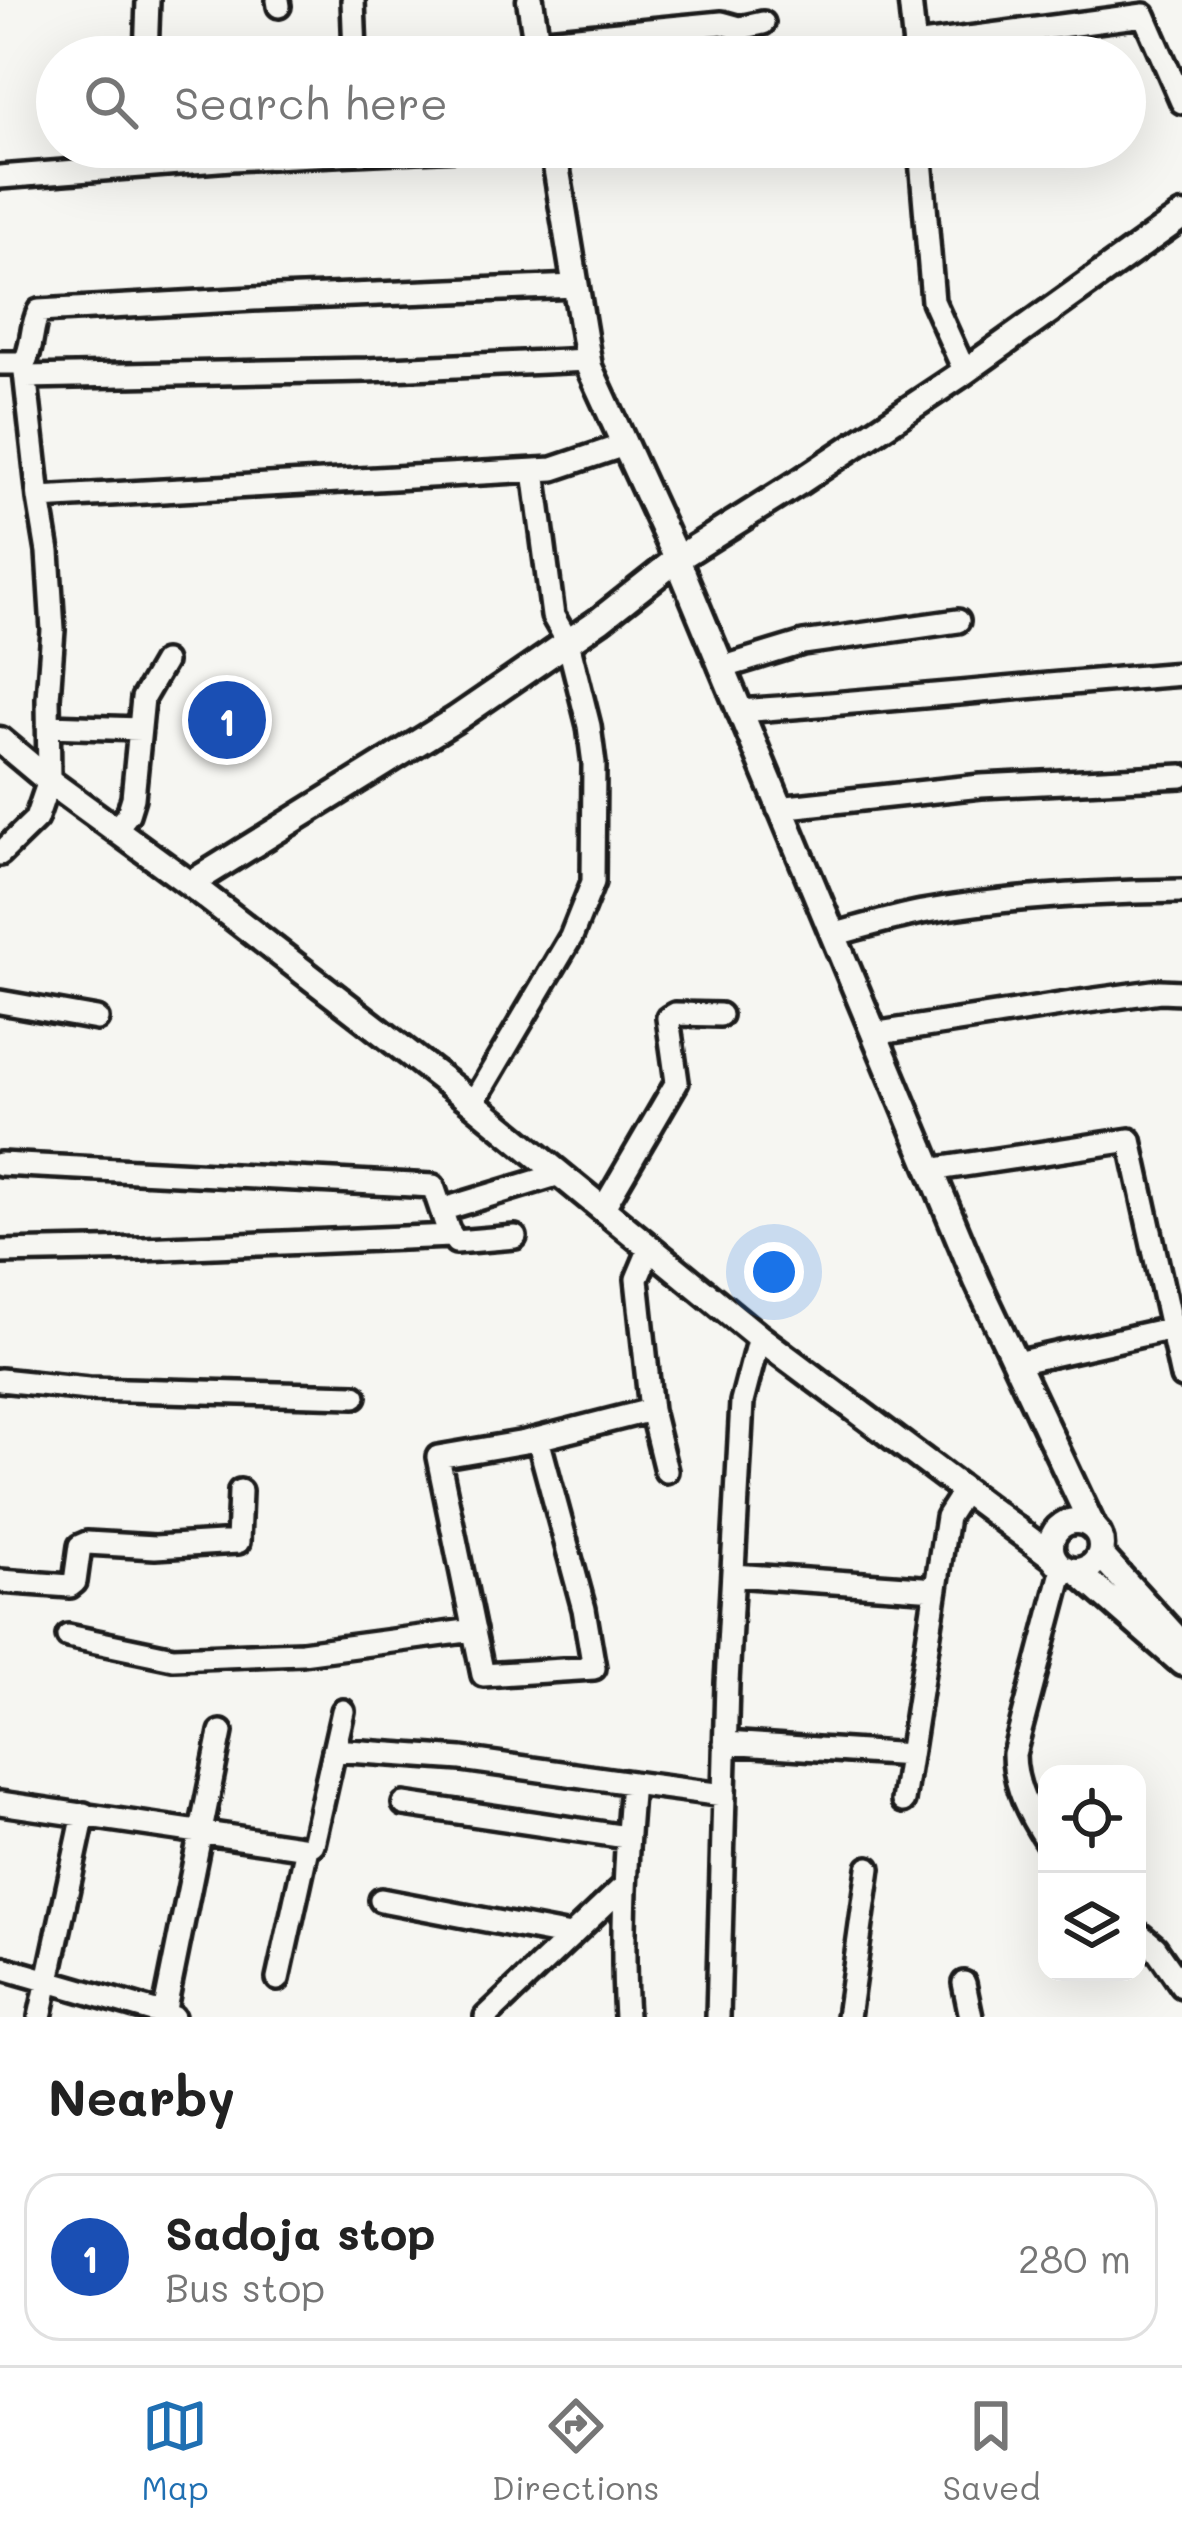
<!DOCTYPE html>
<html lang="en">
<head>
<meta charset="utf-8">
<style>
  body { margin:0; font-family:Mali,sans-serif; background:#f6f6f6; color:#222 }
  .controls { position:absolute; right:36px; bottom:36px; display:grid; overflow:hidden; border-radius:24px; box-shadow:0 12px 48px #0002 }
  .controls button { width:108px; height:108px; display:grid; place-items:center; padding:0; border:0; border-bottom:3px solid #e0e0e0; background:#fff; color:#222; font:60px sans-serif }
  .you { position:absolute; left:774px; top:1272px; width:42px; height:42px; margin:-30px; border:9px solid #fff; border-radius:50%; background:#1a73e8; box-shadow:0 0 0 18px #1a73e833 }
  .badge { display:grid; place-items:center; width:78px; height:78px; border-radius:50%; background:#1f6fb2; color:#fff; font-size:39px; font-weight:700 }
  .pin { position:absolute; translate:-50% -50%; border:6px solid #fff; box-shadow:0 3px 12px #0006 }
  .list { margin:0; padding:0; list-style:none }
  h2 { display:flex; justify-content:space-between; align-items:center; height:156px; margin:0; padding:0 48px; font-size:51px }
  h2 small { font-size:39px; font-weight:400; color:#767676 }
  .list li { display:grid; grid-template-columns:78px 1fr auto; gap:36px; align-items:center; box-sizing:border-box; height:168px; margin:0 24px 24px; padding:0 24px; border:3px solid #e0e0e0; border-radius:36px }
  .list b { display:block; font-size:45px; white-space:nowrap }
  .list p { margin:0; font-size:39px; white-space:nowrap; color:#767676 }
  .list em { font-size:39px; font-style:normal; color:#767676 }
  .icon { flex:none; width:66px; height:66px; fill:none; stroke:currentColor; stroke-width:2; stroke-linecap:round; stroke-linejoin:round }
  .map { position:relative; flex:none; width:1182px; height:2017px; overflow:hidden }
  .search { position:absolute; background:#fff; box-shadow:0 12px 48px #0002; left:36px; right:36px; top:36px; height:132px; display:flex; align-items:center; gap:30px; box-sizing:border-box; padding:0 42px; border-radius:66px; color:#767676; font-size:45px }
  .sheet { height:348px; background:#fff }
  nav { display:flex; justify-content:space-around; align-items:center; box-sizing:border-box; height:168px; border-top:3px solid #e0e0e0; background:#fff; font-size:33px; color:#767676 }
  nav a { display:grid; justify-items:center; gap:6px }
  nav .on { color:#1f6fb2 }
  .map>svg:first-child { display:block }
  .lines { fill:none; stroke-linecap:round; stroke-linejoin:round }
  .minor-casing { stroke:#1c1c1c; stroke-width:30 }
  .tertiary-casing { stroke:#1c1c1c; stroke-width:33 }
  .minor { stroke:#f6f6f2; stroke-width:21 }
  .tertiary { stroke:#f6f6f2; stroke-width:24 }
</style>
</head>
<body>
<div class="map">
<svg width="1182" height="2017" viewBox="0 0 1182 2017">
  <rect width="100%" height="100%" fill="#f6f6f2"/>
  <filter id="ink" filterUnits="userSpaceOnUse"><feTurbulence type="fractalNoise" baseFrequency=".00833" numOctaves="2"/><feDisplacementMap in="SourceGraphic" scale="24" xChannelSelector="R" yChannelSelector="G"/><feConvolveMatrix kernelMatrix="1 2 1 2 8 2 1 2 1" color-interpolation-filters="sRGB"/></filter>
  <g filter="url(#ink)">
    <g class="lines">
      <defs>
        <path id="minor" d="M278 0 279 6
          M353 0 355 55
          M910 0 916 57
          M536 41 722 23 740 28 763 23
          M914 45 1144 15 1182 102
          M146 57 148 0
          M920 147 933 301 965 372
          M0 177 231 159 479 147
          M0 363H24L39 498 553 469 624 445
          M24 363C34 346 30 328 39 311L253 299 576 286
          M26 377 367 370 588 360
          M721 668 803 643 958 621
          M738 711C886 701 1034 685 1182 674
          M48 726 140 729
          M778 808 981 786 1182 776
          M115 830 128 814 133 798 143 698 164 662
          M0 854 36 819 49 781 48 698 53 630 48 552 39 498
          M832 935C862 927 892 918 922 912 1008 897 1095 892 1182 891
          M0 1002 97 1019
          M873 1034 1073 1003 1160 991 1182 992
          M473 1103 571 937 593 882 594 764 589 726 568 642 553 616 534 471
          M0 1164 433 1186 448 1230 456 1242 515 1237
          M930 1170 1130 1140 1182 1377
          M603 1209 677 1082 668 1018 675 1014 720 1015
          M441 1210 560 1174
          M650 1248 637 1279 651 1410 666 1471
          M0 1252 142 1249 451 1236
          M1016 1363 1182 1326
          M0 1380 88 1389 355 1396
          M538 1439 584 1609 594 1668 483 1675 438 1457 525 1442 651 1410
          M733 1575 936 1589
          M0 1581 70 1586 75 1582 80 1546 87 1543 155 1547 238 1542 240 1491
          M68 1636 173 1658 302 1653 474 1630
          M725 1743 910 1755
          M334 1750 462 1759 632 1783
          M903 1801 947 1517 963 1492
          M0 1803 307 1848 313 1844 343 1711
          M404 1804 626 1837
          M1047 1842C1030 1816 1014 1786 1014 1754L1063 1568
          M381 1900 570 1936
          M1137 1932 1155 1947 1182 1986
          M0 1967 173 2017
          M278 1979 307 1848
          M964 1983 971 2017
          M164 2014 221 1732
          M40 2017 84 1814
          M486 2017 625 1885
          M626 2017C621 1938 625 1861 632 1783L723 1795
          M718 2017 727 1683 742 1402 759 1337
          M848 2017 869 1868"/>
        <path id="tertiary" d="M530 0 539 57
          M553 147 589 367 677 559 977 1281 1093 1527
          M0 740 49 781 190 884 473 1103 759 1337 1053 1557
          M190 884 456 719 600 620 677 559 801 481 960 375 1182 216
          M1051 1546a25 25 0 1 1 50 0a25 25 0 1 1-50 0Z
          M1100 1554 1179 1641
          M1078 1572 1182 1663"/>
      </defs>
      <use href="#minor" class="minor-casing"/>
      <use href="#tertiary" class="tertiary-casing"/>
      <use href="#minor" class="minor"/>
      <use href="#tertiary" class="tertiary"/>
    </g>
  </g>
</svg>
<div class="controls">
<button><svg class="icon" aria-label="locate" viewBox="0 0 24 24"><circle cx="12" cy="12" r="6"/><path d="M12 2v4M12 18v4M2 12h4M18 12h4"/></svg></button>
<button><svg class="icon" aria-label="layers" viewBox="0 0 24 24"><path d="M12 4l9 5-9 5-9-5zM3 14l9 5 9-5"/></svg></button>
</div>
<div class="you"></div>
<div class="pin badge" style="left:227px;top:720px;background:#1a4fb4">1</div>
<div class="search"><svg class="icon" aria-label="search" viewBox="0 0 24 24"><circle cx="10" cy="10" r="6"/><path d="M15 15l6 6"/></svg>Search here</div>
</div>
<section class="sheet">
<h2>Nearby<small></small></h2>
<ul class="list">
<li><span class="badge" style="background:#1a4fb4">1</span><div><b>Sadoja stop</b><p>Bus stop</p></div><em>280 m</em></li>
</ul>
</section>
<nav>
<a class="on"><svg class="icon" aria-label="map" viewBox="0 0 24 24"><path d="M3 6l6-2 6 2 6-2v14l-6 2-6-2-6 2zM9 4v14M15 6v14"/></svg>Map</a>
<a><svg class="icon" aria-label="directions" viewBox="0 0 24 24"><path d="M12 3l9 9-9 9-9-9zM9 14v-3h6M13 9l2 2-2 2"/></svg>Directions</a>
<a><svg class="icon" aria-label="saved" viewBox="0 0 24 24"><path d="M7 4h10v16l-5-4-5 4z"/></svg>Saved</a>
</nav>
</body>
</html>
